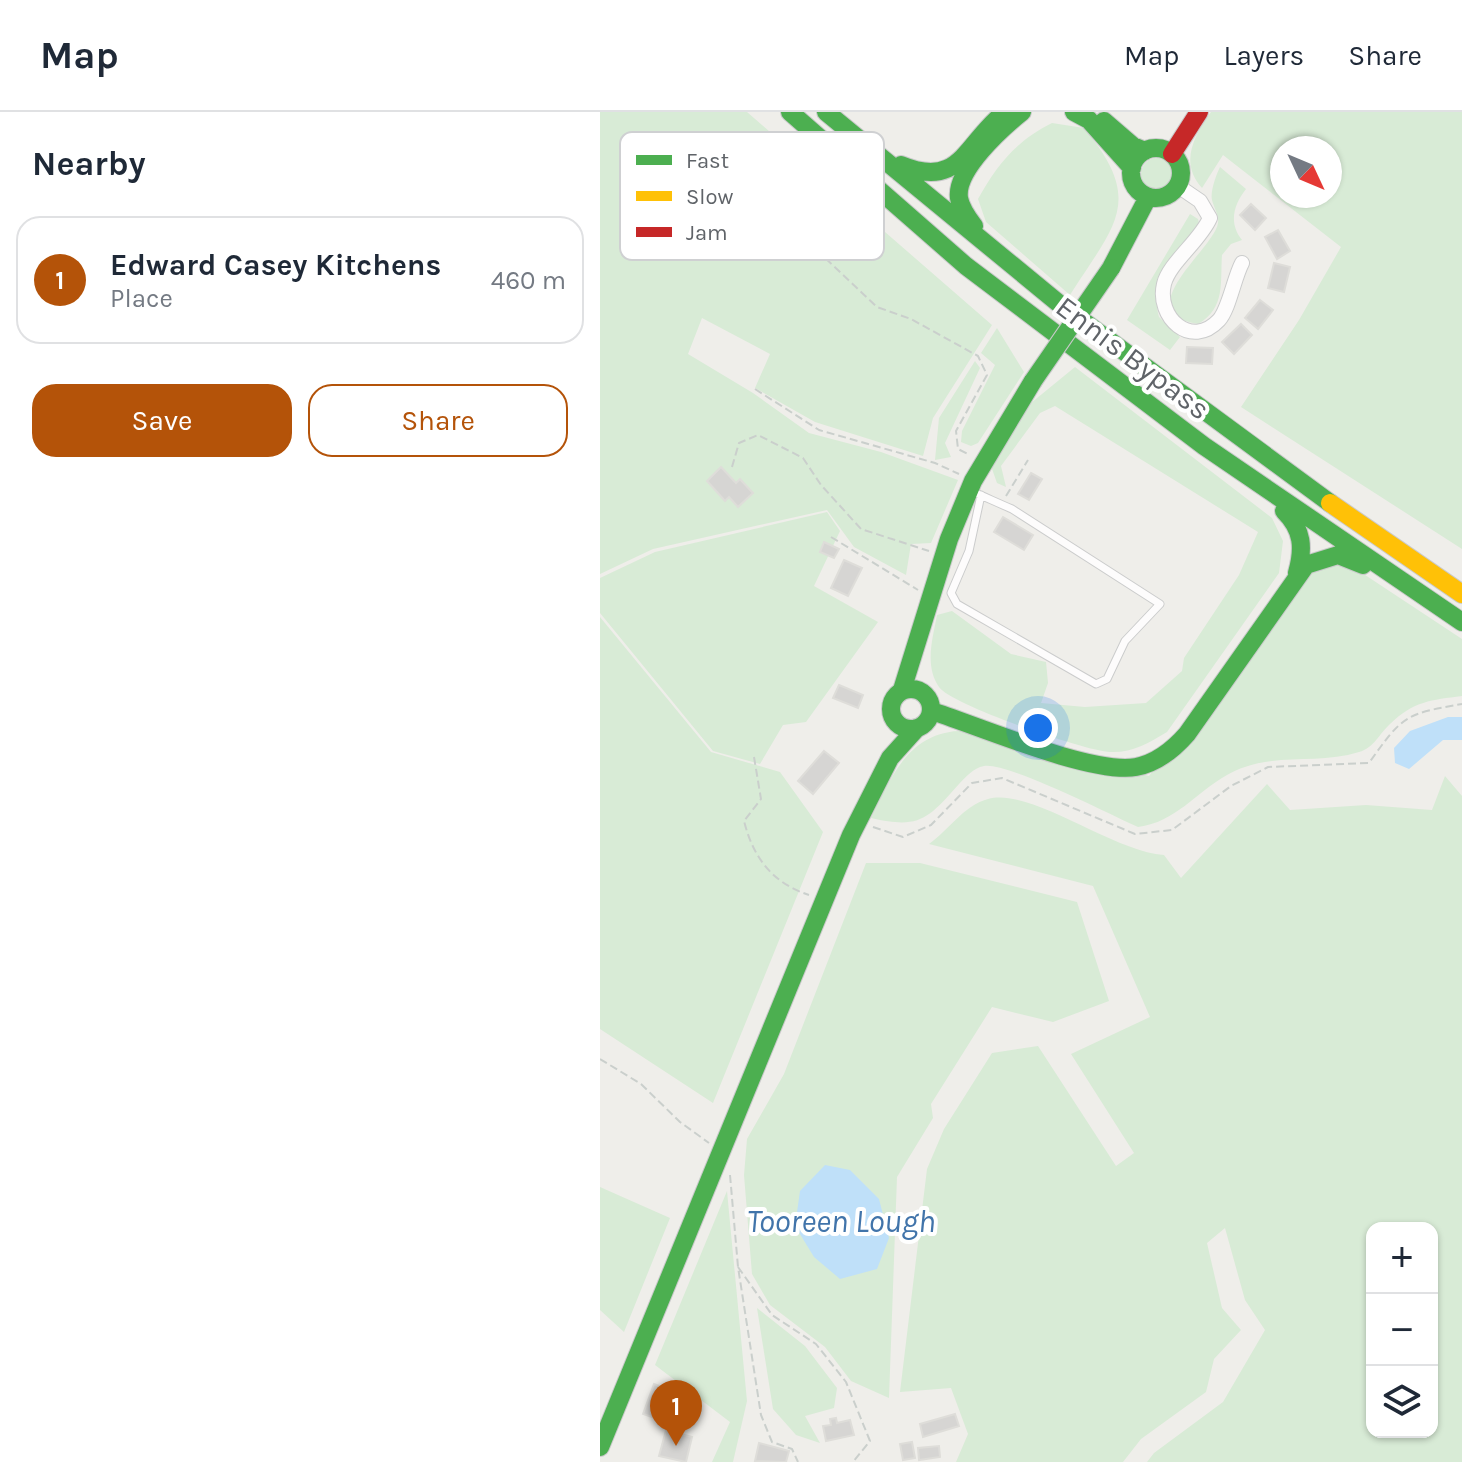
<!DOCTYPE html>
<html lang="en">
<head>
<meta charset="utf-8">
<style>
  body { margin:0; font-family:Karla,sans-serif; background:#f2f2f3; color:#1f2937 }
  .controls { position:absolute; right:24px; bottom:24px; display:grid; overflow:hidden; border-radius:16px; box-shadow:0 2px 6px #0004 }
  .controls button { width:72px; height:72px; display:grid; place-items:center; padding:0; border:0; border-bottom:2px solid #e0e1e3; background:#fff; color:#1f2937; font:40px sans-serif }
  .compass { position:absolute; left:670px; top:24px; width:72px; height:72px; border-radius:50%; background:#fff; box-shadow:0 2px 6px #0004; rotate:134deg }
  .you { position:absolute; left:438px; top:616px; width:28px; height:28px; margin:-20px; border:6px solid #fff; border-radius:50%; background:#1a73e8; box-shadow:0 0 0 12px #1a73e833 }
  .badge { display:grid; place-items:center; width:52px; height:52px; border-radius:50%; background:#b45309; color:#fff; font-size:26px; font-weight:700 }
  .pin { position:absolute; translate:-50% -66px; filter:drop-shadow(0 2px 4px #0008) }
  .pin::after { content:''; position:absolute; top:42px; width:28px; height:24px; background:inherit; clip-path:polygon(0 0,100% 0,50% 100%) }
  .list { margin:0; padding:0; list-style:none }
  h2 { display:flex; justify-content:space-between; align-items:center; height:104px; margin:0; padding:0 32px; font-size:34px }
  h2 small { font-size:26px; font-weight:400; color:#747a83 }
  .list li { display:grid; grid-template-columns:52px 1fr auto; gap:24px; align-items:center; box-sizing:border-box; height:128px; margin:0 16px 16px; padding:0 16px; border:2px solid #e0e1e3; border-radius:24px }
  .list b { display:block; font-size:30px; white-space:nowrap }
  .list p { margin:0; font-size:26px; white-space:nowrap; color:#747a83 }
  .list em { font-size:26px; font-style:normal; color:#747a83 }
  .actions { display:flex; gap:16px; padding:24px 32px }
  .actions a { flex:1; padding:18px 0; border:2px solid #b45309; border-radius:24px; text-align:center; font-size:28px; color:#b45309 }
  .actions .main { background:#b45309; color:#fff }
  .icon { flex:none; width:44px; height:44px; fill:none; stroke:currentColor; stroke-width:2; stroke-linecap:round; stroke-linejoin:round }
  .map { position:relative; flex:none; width:862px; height:1350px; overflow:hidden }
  header { display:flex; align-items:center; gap:48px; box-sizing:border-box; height:112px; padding:0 40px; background:#fff; border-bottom:2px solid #e0e1e3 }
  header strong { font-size:38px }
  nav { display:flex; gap:44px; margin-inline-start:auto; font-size:28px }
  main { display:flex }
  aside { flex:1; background:#fff }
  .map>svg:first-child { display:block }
  .green { fill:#d8ebd6; fill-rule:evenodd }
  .water { fill:#bfe0f9 }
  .building { fill:#d6d5d3; stroke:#deddd9; stroke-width:2 }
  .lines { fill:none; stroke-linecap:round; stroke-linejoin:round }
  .lane-casing { stroke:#cbcccc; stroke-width:9 }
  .street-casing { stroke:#cbcccc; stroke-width:16 }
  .fast-casing { stroke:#cacacb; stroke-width:20 }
  .slow-casing { stroke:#cacacb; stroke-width:20 }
  .jam-casing { stroke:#cacacb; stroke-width:20 }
  .path { stroke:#cacfcc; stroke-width:2; stroke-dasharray:8 4; stroke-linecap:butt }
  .lane { stroke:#fdfcfc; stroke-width:7 }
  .street { stroke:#fdfcfc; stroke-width:14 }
  .fast { stroke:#4caf50; stroke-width:18 }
  .slow { stroke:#ffc107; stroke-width:18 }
  .jam { stroke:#c62828; stroke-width:18 }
  .fast-bridge-casing { stroke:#cacacb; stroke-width:20; stroke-linecap:butt }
  .fast-bridge { stroke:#4caf50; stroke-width:18 }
  .labels { text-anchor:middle; stroke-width:8; stroke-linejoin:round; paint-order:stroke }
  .street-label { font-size:30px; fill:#5f6368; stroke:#fff }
  .water-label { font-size:32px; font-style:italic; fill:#4174aa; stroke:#fff }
  .key { fill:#fff; stroke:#cfd0d2; stroke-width:2 }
  .key-label { font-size:22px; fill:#5f6368 }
</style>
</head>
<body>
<header>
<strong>Map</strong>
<nav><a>Map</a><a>Layers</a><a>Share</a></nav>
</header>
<main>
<aside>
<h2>Nearby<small></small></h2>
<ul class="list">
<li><span class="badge">1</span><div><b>Edward Casey Kitchens</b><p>Place</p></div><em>460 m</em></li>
</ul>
<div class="actions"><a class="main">Save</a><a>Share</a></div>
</aside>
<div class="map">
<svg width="862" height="1350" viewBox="0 0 862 1350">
  <rect width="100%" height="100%" fill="#efeeea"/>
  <path class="green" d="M0 0H147L392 213 333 306 323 344 215 310 155 276 170 242 102 206 88 242 153 281 209 321 281 340 358 368 331 431 311 432 306 463 254 435 227 398 53 437 0 462ZM95 39 149 75 147 89 105 122 37 87Z
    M611 0H862V437L641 295 699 208 741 135 623 43 602 76C579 51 594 24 611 0ZM682 36H730V84H682Z
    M452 11 484 16C546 90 514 113 470 183L386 110 378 87C397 53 416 29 452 11Z
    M541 62a16 16 0 1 1 32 0a16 16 0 1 1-32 0Z
    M620 55 646 77C634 92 628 111 642 128L631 132 622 143C620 170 626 196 598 212 526 200 615 136 618 111 619 103 614 96 612 88 610 80 616 63 620 55Z
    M590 102 598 107 600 116C576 144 548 166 559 205L580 225 570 238 527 208Z
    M397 216 424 260 378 331 371 334 361 330 362 319 395 253 381 241Z
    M375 249 380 256 345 331 351 345 335 348 339 306Z
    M475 255 672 406 683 429 679 461 567 620C549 631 532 641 510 640 486 639 351 593 339 575 324 553 333 526 337 503L352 499 411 542 446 550 448 571 441 591 485 595 546 591 582 559 584 546 639 463 658 420 455 294 440 301 401 354 406 375 397 371 391 354 431 291Z
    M227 400 240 419 214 474 278 510 206 610 183 613 160 652 113 639 0 501V466L55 440Z
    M727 453H750L862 527V584C831 588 814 589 790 612 779 622 774 636 759 640 715 654 671 638 627 663 595 681 576 710 538 715 511 703 408 650 384 654 373 656 366 665 359 672 327 708 319 717 271 706 293 661 311 616 370 619L549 664 703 464Z
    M0 505 111 640 180 660 223 720 113 991 0 917Z
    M845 664 862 684V1350H547L554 1341 623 1290 665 1218 645 1188 625 1116 607 1131 622 1196 641 1218 614 1247 606 1280 541 1327 523 1350H356L368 1322 351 1276 300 1280 327 1057 344 1017 392 941 438 934 516 1054 534 1041 471 942 550 905 493 774 329 732C349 718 363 694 388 687 431 675 511 739 564 743L581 766 667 672 690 698 766 693 832 698ZM772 1116H832V1320H772Z
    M266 751H320L477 790 509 889 453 910 392 895 331 992 333 1006 297 1065 289 1286 251 1269 225 1235 170 1193 152 1162 144 1063 147 1027 184 962Z
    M0 1075 70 1106 24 1220 0 1198Z
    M127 1079 147 1289 133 1350H112L130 1310 55 1253Z
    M157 1196 205 1234 237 1276 234 1296 205 1304 220 1331 196 1323 173 1297Z"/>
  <path class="water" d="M848 605H862V628H843L809 657 795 651 794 636 810 619Z
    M225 1053 250 1058 279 1087 289 1126 277 1157 240 1167 214 1145 195 1114 200 1079Z"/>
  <path class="building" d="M651 92 666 106 655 118 640 103Z
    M678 118 690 139 677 147 665 125Z
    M674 151 690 155 684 180 668 176Z
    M660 188 673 198 658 217 645 206Z
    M641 212 652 223 634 242 622 230Z
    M587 235 613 236 612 252 586 251Z
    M121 355 136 371 140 367 153 381 138 395 129 385 125 389 107 369Z
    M431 361 442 367 429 388 418 382Z
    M403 405 433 423 424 438 394 420Z
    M224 430 239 437 234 446 220 440Z
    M244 448 262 456 248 484 231 476Z
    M239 573 263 583 258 596 233 586Z
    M224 639 239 651 213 682 198 669Z
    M54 1272 70 1278 64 1295 76 1299 72 1312 43 1302Z
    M355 1302 359 1314 323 1325 320 1312Z
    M236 1306 237 1311 250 1308 254 1323 226 1329 223 1314 231 1313 230 1307Z
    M68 1311 83 1315 81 1322 92 1325 86 1350 59 1344Z
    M312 1330 315 1346 303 1348 300 1332Z
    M159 1331 189 1339 186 1350 155 1349Z
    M339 1334 340 1345 319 1348 318 1336Z"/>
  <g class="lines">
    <defs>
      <path id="lane" d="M371 379C385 385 398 391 412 397L560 492 525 529 507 567 496 572 357 492 351 481 369 439 381 383"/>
      <path id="street" d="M578 74 600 89 610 106C600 129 569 151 564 172 556 205 591 238 619 208 629 197 634 166 642 151"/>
      <path id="fast" d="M190 0 366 154 604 334 862 510
        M226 0 457 190 730 391
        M474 0 489 8 532 56
        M504 9 533 34 545 39
        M531 61a25 25 0 1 1 50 0a25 25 0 1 1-50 0Z
        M301 53C361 78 365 31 405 0
        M374 114C368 106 361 97 359 86 355 58 402 16 422 0
        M511 156 548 85
        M684 399C703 418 704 436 697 461
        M291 597a20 20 0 1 1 40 0a20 20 0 1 1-40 0Z
        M302 578 349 427 373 369 433 269
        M332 599C378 614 493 663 536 655 557 651 573 638 587 622L706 453 738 443 763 453
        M0 1335 251 723 290 646 317 616"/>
      <path id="slow" d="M730 391 862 482"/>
      <path id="jam" d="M572 42 599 0"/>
    </defs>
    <use href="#lane" class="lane-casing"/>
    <use href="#street" class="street-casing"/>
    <use href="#fast" class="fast-casing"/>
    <use href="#slow" class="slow-casing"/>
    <use href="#jam" class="jam-casing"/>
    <path class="path" d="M106 47 165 89 277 195 311 207 378 244 387 263 356 319 358 337 370 343
      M155 277 219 318 335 351 359 362
      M132 355 139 331 158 323 203 346 221 373 261 417 329 439
      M406 384 428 348
      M231 425 318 478
      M154 645 161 687 144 709C153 745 172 771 209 783
      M273 715 303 725 331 713 372 671 402 666 535 722 572 718 631 674 668 655 769 651C803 603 805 602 862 592
      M0 947 41 972 80 1010 109 1031
      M130 1063 138 1155 161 1303 172 1330 192 1337 198 1350
      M138 1155 172 1203 216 1232 246 1270 270 1329 253 1350"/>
    <use href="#lane" class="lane"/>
    <use href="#street" class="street"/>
    <use href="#fast" class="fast"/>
    <use href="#slow" class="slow"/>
    <use href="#jam" class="jam"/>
    <defs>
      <path id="fast-bridge" d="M433 269 511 156"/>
    </defs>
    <use href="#fast-bridge" class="fast-bridge-casing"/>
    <use href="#fast-bridge" class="fast-bridge"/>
  </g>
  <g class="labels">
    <g class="street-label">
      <text transform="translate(533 246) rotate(37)" y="10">Ennis Bypass</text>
    </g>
    <g class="water-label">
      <text x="241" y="1120">Tooreen Lough</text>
    </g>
  </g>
  <rect x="20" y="20" width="264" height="128" rx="12" class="key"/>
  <rect x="36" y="43" width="36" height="10" fill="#4caf50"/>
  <rect x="36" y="79" width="36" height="10" fill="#ffc107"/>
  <rect x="36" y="115" width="36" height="10" fill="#c62828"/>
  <g class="key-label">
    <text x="86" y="56">Fast</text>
    <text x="86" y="92">Slow</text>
    <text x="86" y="128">Jam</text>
  </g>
</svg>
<div class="controls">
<button>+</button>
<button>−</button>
<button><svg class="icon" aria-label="layers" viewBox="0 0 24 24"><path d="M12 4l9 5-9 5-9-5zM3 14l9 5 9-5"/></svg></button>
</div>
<svg class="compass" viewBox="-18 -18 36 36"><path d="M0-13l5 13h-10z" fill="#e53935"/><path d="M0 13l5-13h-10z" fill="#747a83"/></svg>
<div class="you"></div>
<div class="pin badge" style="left:76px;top:1334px">1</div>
</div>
</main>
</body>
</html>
